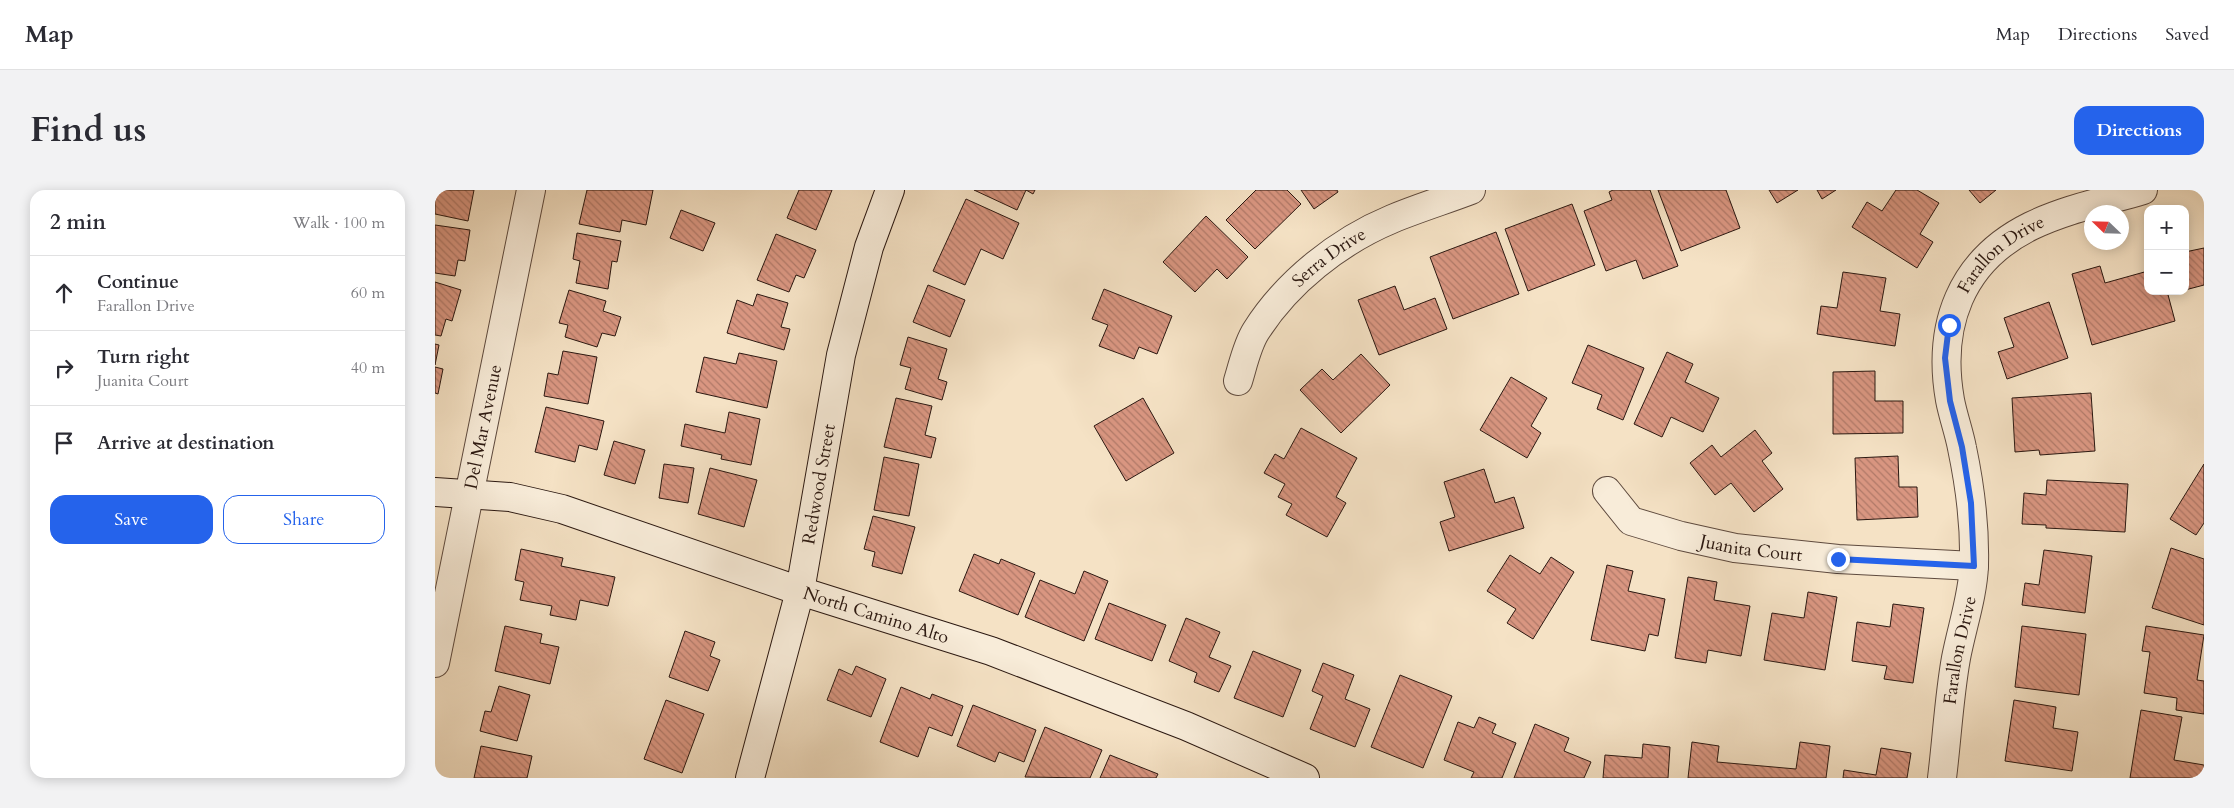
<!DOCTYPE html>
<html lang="en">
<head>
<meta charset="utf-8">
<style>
  body { margin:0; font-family:Cardo,serif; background:#f2f2f3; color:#2b2b33 }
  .controls { position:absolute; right:15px; top:15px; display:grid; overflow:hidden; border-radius:10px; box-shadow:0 2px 12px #0003 }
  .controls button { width:45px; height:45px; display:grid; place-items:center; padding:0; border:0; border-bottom:1px solid #e1e1e2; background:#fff; color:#2b2b33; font:25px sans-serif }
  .compass { position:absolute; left:1649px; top:15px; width:45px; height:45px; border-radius:50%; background:#fff; box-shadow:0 2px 12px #0003; rotate:293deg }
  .stop { position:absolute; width:15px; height:15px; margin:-11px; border:4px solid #2563eb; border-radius:50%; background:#fff }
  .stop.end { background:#2563eb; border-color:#fff; box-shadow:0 1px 5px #0008 }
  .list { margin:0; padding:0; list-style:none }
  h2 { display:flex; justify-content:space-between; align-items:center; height:65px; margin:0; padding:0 20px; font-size:21px }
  h2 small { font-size:16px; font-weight:400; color:#7c7c81 }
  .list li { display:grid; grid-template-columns:32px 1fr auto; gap:15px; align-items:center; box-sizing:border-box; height:75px; padding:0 20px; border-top:1px solid #e1e1e2 }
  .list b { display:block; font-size:19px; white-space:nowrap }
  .list p { margin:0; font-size:16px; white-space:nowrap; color:#7c7c81 }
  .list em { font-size:16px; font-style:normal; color:#7c7c81 }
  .actions { display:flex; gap:10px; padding:15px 20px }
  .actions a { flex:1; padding:11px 0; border:1px solid #2563eb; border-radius:15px; text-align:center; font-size:18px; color:#2563eb }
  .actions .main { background:#2563eb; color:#fff }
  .icon { flex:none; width:28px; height:28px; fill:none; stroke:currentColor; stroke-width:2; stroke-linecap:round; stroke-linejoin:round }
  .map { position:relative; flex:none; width:1769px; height:588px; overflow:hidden; border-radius:15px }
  header { display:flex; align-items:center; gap:30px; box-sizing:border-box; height:70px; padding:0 25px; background:#fff; border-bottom:1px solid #e1e1e2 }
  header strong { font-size:24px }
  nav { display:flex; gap:28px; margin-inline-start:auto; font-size:18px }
  .intro { display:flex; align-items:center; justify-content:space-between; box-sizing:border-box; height:120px; padding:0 30px }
  h1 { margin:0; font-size:35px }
  .button { padding:12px 22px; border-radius:15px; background:#2563eb; color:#fff; font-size:18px; font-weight:700 }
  main { display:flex; gap:30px; padding:0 30px }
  aside { flex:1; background:#fff; border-radius:15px; box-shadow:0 2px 12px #0003 }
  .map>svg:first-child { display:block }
  .building { fill:url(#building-back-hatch); stroke:#2b1811 }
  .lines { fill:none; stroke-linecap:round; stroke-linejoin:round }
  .street-casing { stroke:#5e4a3e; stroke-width:30 }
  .secondary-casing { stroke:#2b1811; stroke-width:30 }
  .street { stroke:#f8ecd9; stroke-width:28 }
  .secondary { stroke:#f8ecd9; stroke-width:28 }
  .route { stroke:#2563eb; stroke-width:6 }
  .labels { text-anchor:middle; stroke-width:4; stroke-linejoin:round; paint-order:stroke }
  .street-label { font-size:18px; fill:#2b1811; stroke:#f8ecd9 }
</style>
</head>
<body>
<header>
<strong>Map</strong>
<nav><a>Map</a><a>Directions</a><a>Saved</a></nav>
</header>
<div class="intro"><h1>Find us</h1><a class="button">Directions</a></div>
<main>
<aside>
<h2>2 min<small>Walk · 100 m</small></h2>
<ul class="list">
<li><svg class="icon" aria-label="ahead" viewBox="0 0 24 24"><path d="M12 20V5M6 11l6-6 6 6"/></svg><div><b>Continue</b><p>Farallon Drive</p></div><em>60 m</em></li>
<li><svg class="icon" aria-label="right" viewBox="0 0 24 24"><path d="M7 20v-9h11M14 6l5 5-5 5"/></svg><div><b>Turn right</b><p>Juanita Court</p></div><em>40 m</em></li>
<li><svg class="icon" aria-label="arrive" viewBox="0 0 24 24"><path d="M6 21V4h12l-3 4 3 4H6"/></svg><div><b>Arrive at destination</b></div></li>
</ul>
<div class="actions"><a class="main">Save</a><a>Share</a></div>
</aside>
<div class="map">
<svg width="1769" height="588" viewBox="0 0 1769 588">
  <defs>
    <pattern id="building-back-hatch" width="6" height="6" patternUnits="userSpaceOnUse" patternTransform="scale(1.25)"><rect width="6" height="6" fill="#d99681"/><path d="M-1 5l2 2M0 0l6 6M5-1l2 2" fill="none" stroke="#b07968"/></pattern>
  </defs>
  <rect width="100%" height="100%" fill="#f5e2c5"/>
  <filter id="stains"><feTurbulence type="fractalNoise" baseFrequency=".004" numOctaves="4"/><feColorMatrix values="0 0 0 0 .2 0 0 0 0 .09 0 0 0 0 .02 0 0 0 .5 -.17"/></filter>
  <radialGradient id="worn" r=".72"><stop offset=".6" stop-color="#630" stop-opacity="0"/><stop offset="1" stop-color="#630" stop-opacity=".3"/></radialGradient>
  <path class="building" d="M0 0H39L33 31 0 24Z
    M152 0H218L211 35 187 30 185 42 144 34Z
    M364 0H397L381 40 352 28Z
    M539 0H600L598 4 591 0 582 20Z
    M821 0H852L866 14 820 59 791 30Z
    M866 0H902L903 2 879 19Z
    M1178 0H1215L1243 76 1208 89 1201 70 1171 81 1149 21 1177 10 1174 2Z
    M1223 0H1291L1305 38 1246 61Z
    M1334 0H1363L1342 13Z
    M1382 0H1401L1387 9Z
    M1461 0H1482L1504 13 1485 44 1498 52 1482 78 1417 37 1432 12 1447 21Z
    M1534 0H1561L1545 13Z
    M531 9 584 33 568 69 546 59 530 95 498 81Z
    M1137 14 1160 75 1093 101 1070 39Z
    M246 20 280 33 268 61 235 48Z
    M771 26 813 67 792 89 782 79 760 102 728 72Z
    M0 35 35 40 30 71 23 70 20 86 0 83Z
    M1061 42 1084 104 1018 129 995 67Z
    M142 43 186 51 182 72 177 71 173 99 141 93 145 71 138 69Z
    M341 44 381 60 369 88 361 85 354 102 322 90Z
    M1769 58V95L1750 100V62Z
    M1665 76 1670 93 1713 81V101H1732L1740 131 1657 155 1637 84Z
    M1408 82 1451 88 1445 121 1465 124 1460 156 1382 144 1386 116 1402 118Z
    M0 92 26 100 17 131 11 129 6 146 0 145Z
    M493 95 530 110 515 147 478 132Z
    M960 96 969 120 1000 108 1012 139 944 165 923 110Z
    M669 99 737 126 722 164 704 157 699 169 664 156 673 135 657 129Z
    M134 100 171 111 168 121 186 127 180 146 167 143 162 157 130 147 133 135 124 133Z
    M322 104 353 113 346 137 355 139 349 160 292 143 302 110 318 116Z
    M1614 112 1633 168 1572 189 1563 162 1579 157 1569 128Z
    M473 147 512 159 503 189 512 192 507 210 470 199 476 178 465 175Z
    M0 154 4 155 0 175Z
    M1153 155 1209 178 1188 230 1162 219 1167 205 1137 193Z
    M128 161 162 167 153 214 109 206 113 183 123 185Z
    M1232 162 1258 174 1250 192 1284 208 1268 242 1236 227 1227 247 1199 234Z
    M304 163 342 171 332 218 261 202 269 167 301 174Z
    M926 164 955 195 906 243 865 200 887 179 898 190Z
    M0 177 8 179 3 204 0 203Z
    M1440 181V211H1468V243L1398 244V182Z
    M1076 187 1112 208 1096 236 1106 243 1092 268 1045 240Z
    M1656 203 1660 261 1605 265 1604 260 1580 262 1577 208Z
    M461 208 497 216 490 245 501 248 496 268 449 257Z
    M708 208 739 263 691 291 659 236Z
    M111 217 169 231 162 260 144 255 140 272 100 262Z
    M294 222 325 229 316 275 286 269 287 265 246 256 250 234 290 243Z
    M866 238 922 268 901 307 911 313 892 347 851 325 857 314 843 307 850 294 829 283 840 264 849 269Z
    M1320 240 1337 263 1327 271 1348 299 1319 322 1296 293 1280 305 1255 273 1277 255 1286 267Z
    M179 251 210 260 200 294 169 285Z
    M1463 266 1464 297H1482L1483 327 1422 330 1420 268Z
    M449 267 484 274 474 326 439 320Z
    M229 274 259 278 253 313 224 308Z
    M1769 274V333L1761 345 1735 329Z
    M275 278 322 290 309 337 263 324Z
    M1049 279 1060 313 1079 307 1089 338 1014 361 1005 332 1020 327 1009 292Z
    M1612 290 1693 294 1690 342 1611 338V335L1587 334 1589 303 1611 305Z
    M438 326 480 337 467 384 437 376 440 362 429 359Z
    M1736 358 1769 369V435L1717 418Z
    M86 359 128 368 126 376 180 387 173 416 145 410 141 430 115 425 117 416 85 410 89 392 80 390Z
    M1609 360 1657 366 1650 423 1587 415 1590 393 1604 395Z
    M539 364 564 374 566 369 600 383 583 425 524 401Z
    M1075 365 1105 384 1116 367 1139 382 1098 449 1072 433 1081 419 1052 401Z
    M1172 375 1198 381 1193 401 1230 409 1223 446 1214 444 1210 461 1156 450Z
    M649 381 673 391 649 451 590 427 605 390 640 404Z
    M1253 387 1282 392 1279 410 1315 416 1306 466 1273 460 1271 473 1240 468Z
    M1373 402 1402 407 1390 480 1329 470 1337 423 1369 428Z
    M674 413 731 435 717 471 660 449Z
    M1458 414 1489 418 1478 493 1449 489 1452 476 1417 471 1422 432 1455 437Z
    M751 428 785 442 774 467 796 476 784 502 759 492 762 483 734 471Z
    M70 436 107 444 105 453 124 457 115 494 60 481Z
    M1587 436 1651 444 1644 505 1580 497Z
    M1711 436 1769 445 1762 490 1769 491V524L1741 520 1742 508 1709 503 1715 462 1707 461Z
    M250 441 280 452 275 466 285 470 273 501 234 487Z
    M818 461 866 480 848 527 799 508Z
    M888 473 919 485 910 509 935 519 920 557 875 539 888 506 877 501Z
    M421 476 451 489 436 527 392 510 404 479 417 485Z
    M965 485 1017 506 988 578 936 557Z
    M64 496 95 505 82 551 45 541 50 521 56 522Z
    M466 497 495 509 497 504 528 516 517 546 494 537 483 567 445 552Z
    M231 510 269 524 247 583 209 569Z
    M1579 510 1621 517 1618 538 1643 542 1637 581 1570 571Z
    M538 515 601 540 589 572 564 562 560 572 522 556Z
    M1706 520 1747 527 1739 570 1769 575 1768 588H1695Z
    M1044 527 1061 534 1057 543 1081 553 1067 588H1036L1039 582 1009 570 1023 532 1039 538Z
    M1100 534 1134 548 1129 561 1156 572 1149 588H1079Z
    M610 537 667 560 655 588 590 587Z
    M1257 552 1284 556 1282 572 1361 579 1365 552 1395 556 1391 588H1253Z
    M1208 554 1235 557 1233 588H1168L1170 565 1207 568Z
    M46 556 97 566 92 588H39Z
    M1446 558 1476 563 1472 588H1408L1409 580 1441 585Z
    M675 565 723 584 721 588H665Z"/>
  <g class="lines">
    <defs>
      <g id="street">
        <path id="s1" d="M803 191C808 175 812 155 821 141 852 92 904 51 957 29 983 18 1010 10 1036 0"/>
        <path id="s2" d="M1172 301 1196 331 1246 346 1300 358 1403 369 1539 376"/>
        <path id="s3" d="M0 473 96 0"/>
        <path id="s4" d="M1507 588C1512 548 1514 507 1521 468 1527 437 1538 405 1539 375 1540 336 1535 296 1527 258 1524 242 1518 226 1515 210 1502 136 1525 71 1596 36 1631 19 1671 11 1708 0"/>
      </g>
      <g id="secondary">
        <path id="s5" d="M0 302 75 307 127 319 365 401 556 461 751 536 870 588"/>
        <path id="s6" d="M315 588 365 401 406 165 434 57 455 0"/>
      </g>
    </defs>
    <use href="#street" class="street-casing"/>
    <use href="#secondary" class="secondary-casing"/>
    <use href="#street" class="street"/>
    <use href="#secondary" class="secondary"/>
  </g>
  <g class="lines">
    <path class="route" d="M1403 369 1539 376 1536 313 1527 257 1515 211 1510 168 1514 135"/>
  </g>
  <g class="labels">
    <g class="street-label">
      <text dy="6" stroke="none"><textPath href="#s1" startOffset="158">Serra Drive</textPath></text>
      <text dy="6" stroke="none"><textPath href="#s4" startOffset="549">Farallon Drive</textPath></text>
      <text dy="6" stroke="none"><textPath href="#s3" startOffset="241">Del Mar Avenue</textPath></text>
      <text dy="6" stroke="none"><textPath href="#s6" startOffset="302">Redwood Street</textPath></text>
      <text dy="6" stroke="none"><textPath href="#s2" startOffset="162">Juanita Court</textPath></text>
      <text dy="6" stroke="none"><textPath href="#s5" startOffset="460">North Camino Alto</textPath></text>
      <text dy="6" stroke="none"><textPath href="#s4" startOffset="129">Farallon Drive</textPath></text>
    </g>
  </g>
  <rect width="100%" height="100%" filter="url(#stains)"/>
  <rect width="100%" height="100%" fill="url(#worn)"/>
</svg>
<div class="controls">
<button>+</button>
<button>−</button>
</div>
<svg class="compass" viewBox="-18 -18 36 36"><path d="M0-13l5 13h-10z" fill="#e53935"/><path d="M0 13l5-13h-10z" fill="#7c7c81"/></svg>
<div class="stop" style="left:1514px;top:135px"></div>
<div class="stop end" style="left:1403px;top:369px"></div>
</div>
</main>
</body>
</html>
